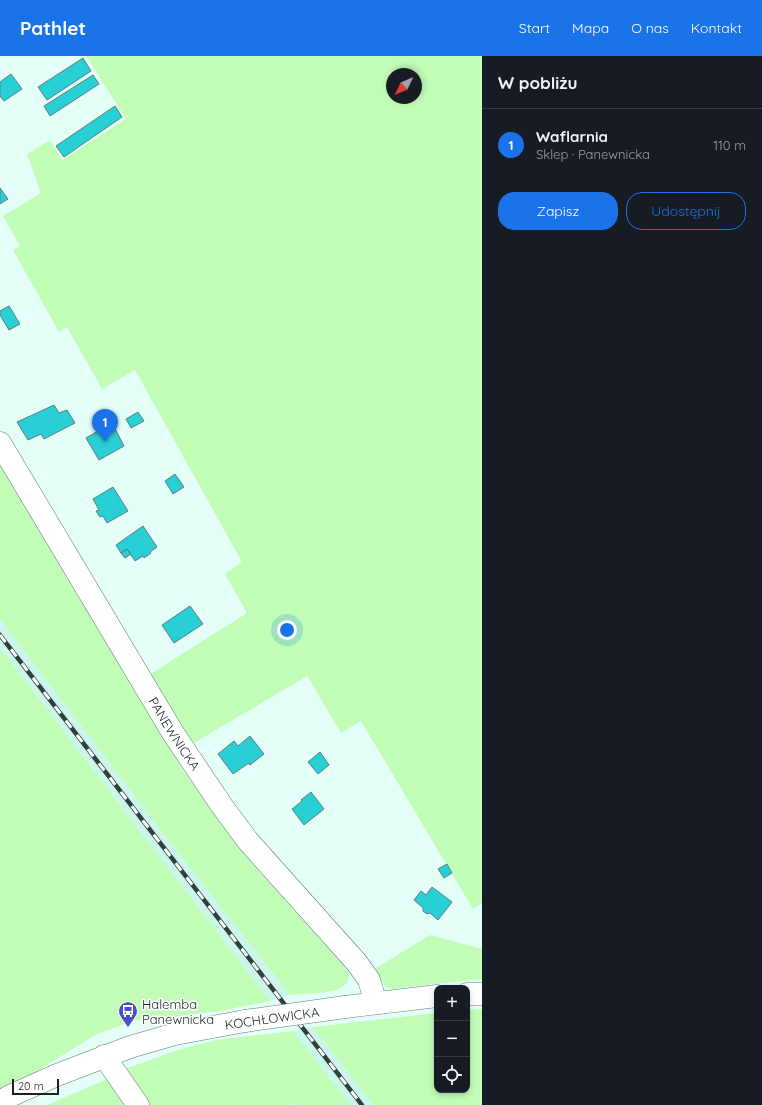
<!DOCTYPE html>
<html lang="pl">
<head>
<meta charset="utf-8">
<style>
  body { margin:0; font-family:Quicksand,sans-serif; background:#242831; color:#f1f3f6 }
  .controls { position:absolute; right:12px; bottom:12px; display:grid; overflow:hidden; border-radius:8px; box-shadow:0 2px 6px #0003 }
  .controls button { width:36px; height:36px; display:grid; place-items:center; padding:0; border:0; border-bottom:1px solid #363941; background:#171b24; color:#f1f3f6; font:20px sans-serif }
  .compass { position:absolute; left:386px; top:12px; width:36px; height:36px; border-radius:50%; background:#171b24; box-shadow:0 2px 6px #0003; rotate:226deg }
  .scale { position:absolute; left:12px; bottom:10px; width:47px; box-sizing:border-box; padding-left:4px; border:2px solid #172421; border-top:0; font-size:11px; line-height:14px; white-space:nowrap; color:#172421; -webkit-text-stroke:3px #fff; paint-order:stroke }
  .you { position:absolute; left:287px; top:574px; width:14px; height:14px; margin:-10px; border:3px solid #fff; border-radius:50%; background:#1a73e8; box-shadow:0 0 0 6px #1a73e833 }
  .badge { display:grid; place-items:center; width:26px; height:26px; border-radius:50%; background:#1a73e8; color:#fff; font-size:13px; font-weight:700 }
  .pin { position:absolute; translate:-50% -33px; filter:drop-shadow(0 1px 2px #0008) }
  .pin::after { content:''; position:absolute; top:21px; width:14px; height:12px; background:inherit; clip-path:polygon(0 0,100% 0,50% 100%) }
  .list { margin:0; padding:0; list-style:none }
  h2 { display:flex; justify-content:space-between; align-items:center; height:52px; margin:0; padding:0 16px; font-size:17px }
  h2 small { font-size:13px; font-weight:400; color:#9ea1a6 }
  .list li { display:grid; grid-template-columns:26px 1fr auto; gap:12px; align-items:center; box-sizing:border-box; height:72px; padding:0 16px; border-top:1px solid #363941 }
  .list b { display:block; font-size:15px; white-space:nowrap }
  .list p { margin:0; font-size:13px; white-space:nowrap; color:#9ea1a6 }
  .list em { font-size:13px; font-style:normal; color:#9ea1a6 }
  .actions { display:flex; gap:8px; padding:12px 16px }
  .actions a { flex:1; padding:9px 0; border:1px solid #1a73e8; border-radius:16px; text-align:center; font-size:14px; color:#1a73e8 }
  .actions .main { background:#1a73e8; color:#fff }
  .icon { flex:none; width:22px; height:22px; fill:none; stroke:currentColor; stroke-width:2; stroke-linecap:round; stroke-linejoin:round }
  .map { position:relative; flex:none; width:482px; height:1049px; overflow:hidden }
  header { display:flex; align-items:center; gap:24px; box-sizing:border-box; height:56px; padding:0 20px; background:#1a73e8; color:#fff }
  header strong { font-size:19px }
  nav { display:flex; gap:22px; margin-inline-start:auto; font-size:14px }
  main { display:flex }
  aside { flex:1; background:#171b24 }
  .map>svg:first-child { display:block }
  .built { fill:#cbf6ec }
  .green { fill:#c1fdb7; fill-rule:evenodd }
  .building { fill:#28cfd5; stroke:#5e7e7f }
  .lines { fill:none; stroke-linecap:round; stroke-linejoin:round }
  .minor-casing { stroke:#5c7a74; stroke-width:23 }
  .minor { stroke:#fff; stroke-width:22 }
  .rail-casing { stroke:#31403c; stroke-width:4.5 }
  .rail { stroke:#fff; stroke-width:3; stroke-dasharray:9; stroke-linecap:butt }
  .minor-bridge-casing { stroke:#5c7a74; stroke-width:23; stroke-linecap:butt }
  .minor-bridge { stroke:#fff; stroke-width:22 }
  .labels { text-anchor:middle; stroke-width:3; stroke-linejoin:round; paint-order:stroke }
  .street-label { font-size:13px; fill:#172421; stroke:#fff }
  .poi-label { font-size:13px; fill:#172421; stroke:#fff; text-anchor:start }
</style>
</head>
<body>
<header>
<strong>Pathlet</strong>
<nav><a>Start</a><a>Mapa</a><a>O nas</a><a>Kontakt</a></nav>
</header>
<main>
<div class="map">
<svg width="482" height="1049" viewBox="0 0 482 1049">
  <rect width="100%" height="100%" fill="#e4fff8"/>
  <path class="built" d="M0 563 160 773 290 939 270 945 0 592Z
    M313 971 373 1049H351L293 975Z"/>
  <path class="green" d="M86 0H482V847L473 853 361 665 341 677 307 620 189 690 149 619 247 557 225 518 242 506 135 314 102 333 67 271 59 276 13 194 20 190 3 160 41 137 27 98 50 84 62 104 126 63ZM392 18H416V42H392Z
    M0 404 183 714 243 797 349 916C350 924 346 930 338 933 332 937 300 938 290 939L160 773 0 563Z
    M0 592 270 945 220 955 158 963 136 964 95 979 0 1038Z
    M430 879 482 893V923L441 927 393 933 387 932 371 915Z
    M482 953V1049H373L313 971 437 957V1034H467V954Z
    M293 975 351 1049H294L292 1048 290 1049H143L119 1015 175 995 215 984Z
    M114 1020 134 1049H47Z"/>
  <path class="building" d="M83 2 91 15 47 44 38 31Z
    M11 18 22 33 4 45 0 40V26Z
    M93 19 99 28 50 60 44 50Z
    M115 50 122 61 64 101 56 90Z
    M0 132 8 143 0 148Z
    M9 250 20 268 9 274 0 259V255Z
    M54 349 59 357 67 354 75 367 44 383 41 378 28 384 17 366Z
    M138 356 144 365 131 372 126 363Z
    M112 367 124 390 99 404 86 382Z
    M175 418 184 431 173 438 165 425Z
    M113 431 128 455 107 467 103 460 100 461 96 455 99 454 93 443Z
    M143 470 157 491 150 496 151 497 144 502 143 500 135 505 127 493 121 497 116 489Z
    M127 493 131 498 125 502 121 497Z
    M190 550 203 568 174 587 162 569Z
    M250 680 264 698 250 709 249 707 233 718 218 698 234 685 238 690Z
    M320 696 329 709 318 718 308 706Z
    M311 736 324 753 304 769 292 753 302 745 301 744Z
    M447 808 452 817 444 822 438 813Z
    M432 831 452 846 438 864 430 857 427 858 423 855V852L414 844 421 835 426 839Z"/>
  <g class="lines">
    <defs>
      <g id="minor">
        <path id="s1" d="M0 387 173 677 222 750 248 785 357 907 369 924 376 947"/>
        <path d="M467 938H482"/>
        <path d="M345 951 437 940"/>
        <path d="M104 1000 138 1049"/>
        <path d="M0 1046 10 1040 57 1019 130 991 175 978 245 965"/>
      </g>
    </defs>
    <use href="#minor" class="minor-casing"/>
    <use href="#minor" class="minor"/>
    <defs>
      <path id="rail" d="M0 579 362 1049"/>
    </defs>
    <use href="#rail" class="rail-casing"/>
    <use href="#rail" class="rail"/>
    <defs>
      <path id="minor-bridge" d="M245 965 345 951"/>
    </defs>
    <use href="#minor-bridge" class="minor-bridge-casing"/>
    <use href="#minor-bridge" class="minor-bridge"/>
  </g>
  <defs>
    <symbol id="bus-pin" viewBox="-11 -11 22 30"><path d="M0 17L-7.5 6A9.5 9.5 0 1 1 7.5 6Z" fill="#4c50c6" stroke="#fff"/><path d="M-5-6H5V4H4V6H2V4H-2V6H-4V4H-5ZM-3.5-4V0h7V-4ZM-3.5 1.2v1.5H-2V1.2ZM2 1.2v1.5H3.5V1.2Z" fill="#fff"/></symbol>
  </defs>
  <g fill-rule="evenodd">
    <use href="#bus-pin" x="117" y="944" width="22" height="30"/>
  </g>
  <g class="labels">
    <g class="street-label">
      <text dy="5" stroke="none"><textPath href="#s1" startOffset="339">PANEWNICKA</textPath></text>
      <text transform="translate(272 962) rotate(-8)" y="5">KOCHŁOWICKA</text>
    </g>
    <g class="poi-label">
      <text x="142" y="953">Halemba<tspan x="142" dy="15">Panewnicka</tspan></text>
    </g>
  </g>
</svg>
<div class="controls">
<button>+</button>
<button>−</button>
<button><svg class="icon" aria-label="locate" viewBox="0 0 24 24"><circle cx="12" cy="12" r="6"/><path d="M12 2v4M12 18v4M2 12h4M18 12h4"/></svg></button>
</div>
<svg class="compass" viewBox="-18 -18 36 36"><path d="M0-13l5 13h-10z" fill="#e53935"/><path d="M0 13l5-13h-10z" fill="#9ea1a6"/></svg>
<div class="scale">20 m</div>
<div class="you"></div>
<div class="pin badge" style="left:105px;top:386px">1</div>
</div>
<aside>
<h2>W pobliżu<small></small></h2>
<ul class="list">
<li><span class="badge">1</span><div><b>Waflarnia</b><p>Sklep · Panewnicka</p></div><em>110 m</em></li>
</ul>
<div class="actions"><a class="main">Zapisz</a><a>Udostępnij</a></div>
</aside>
</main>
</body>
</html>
